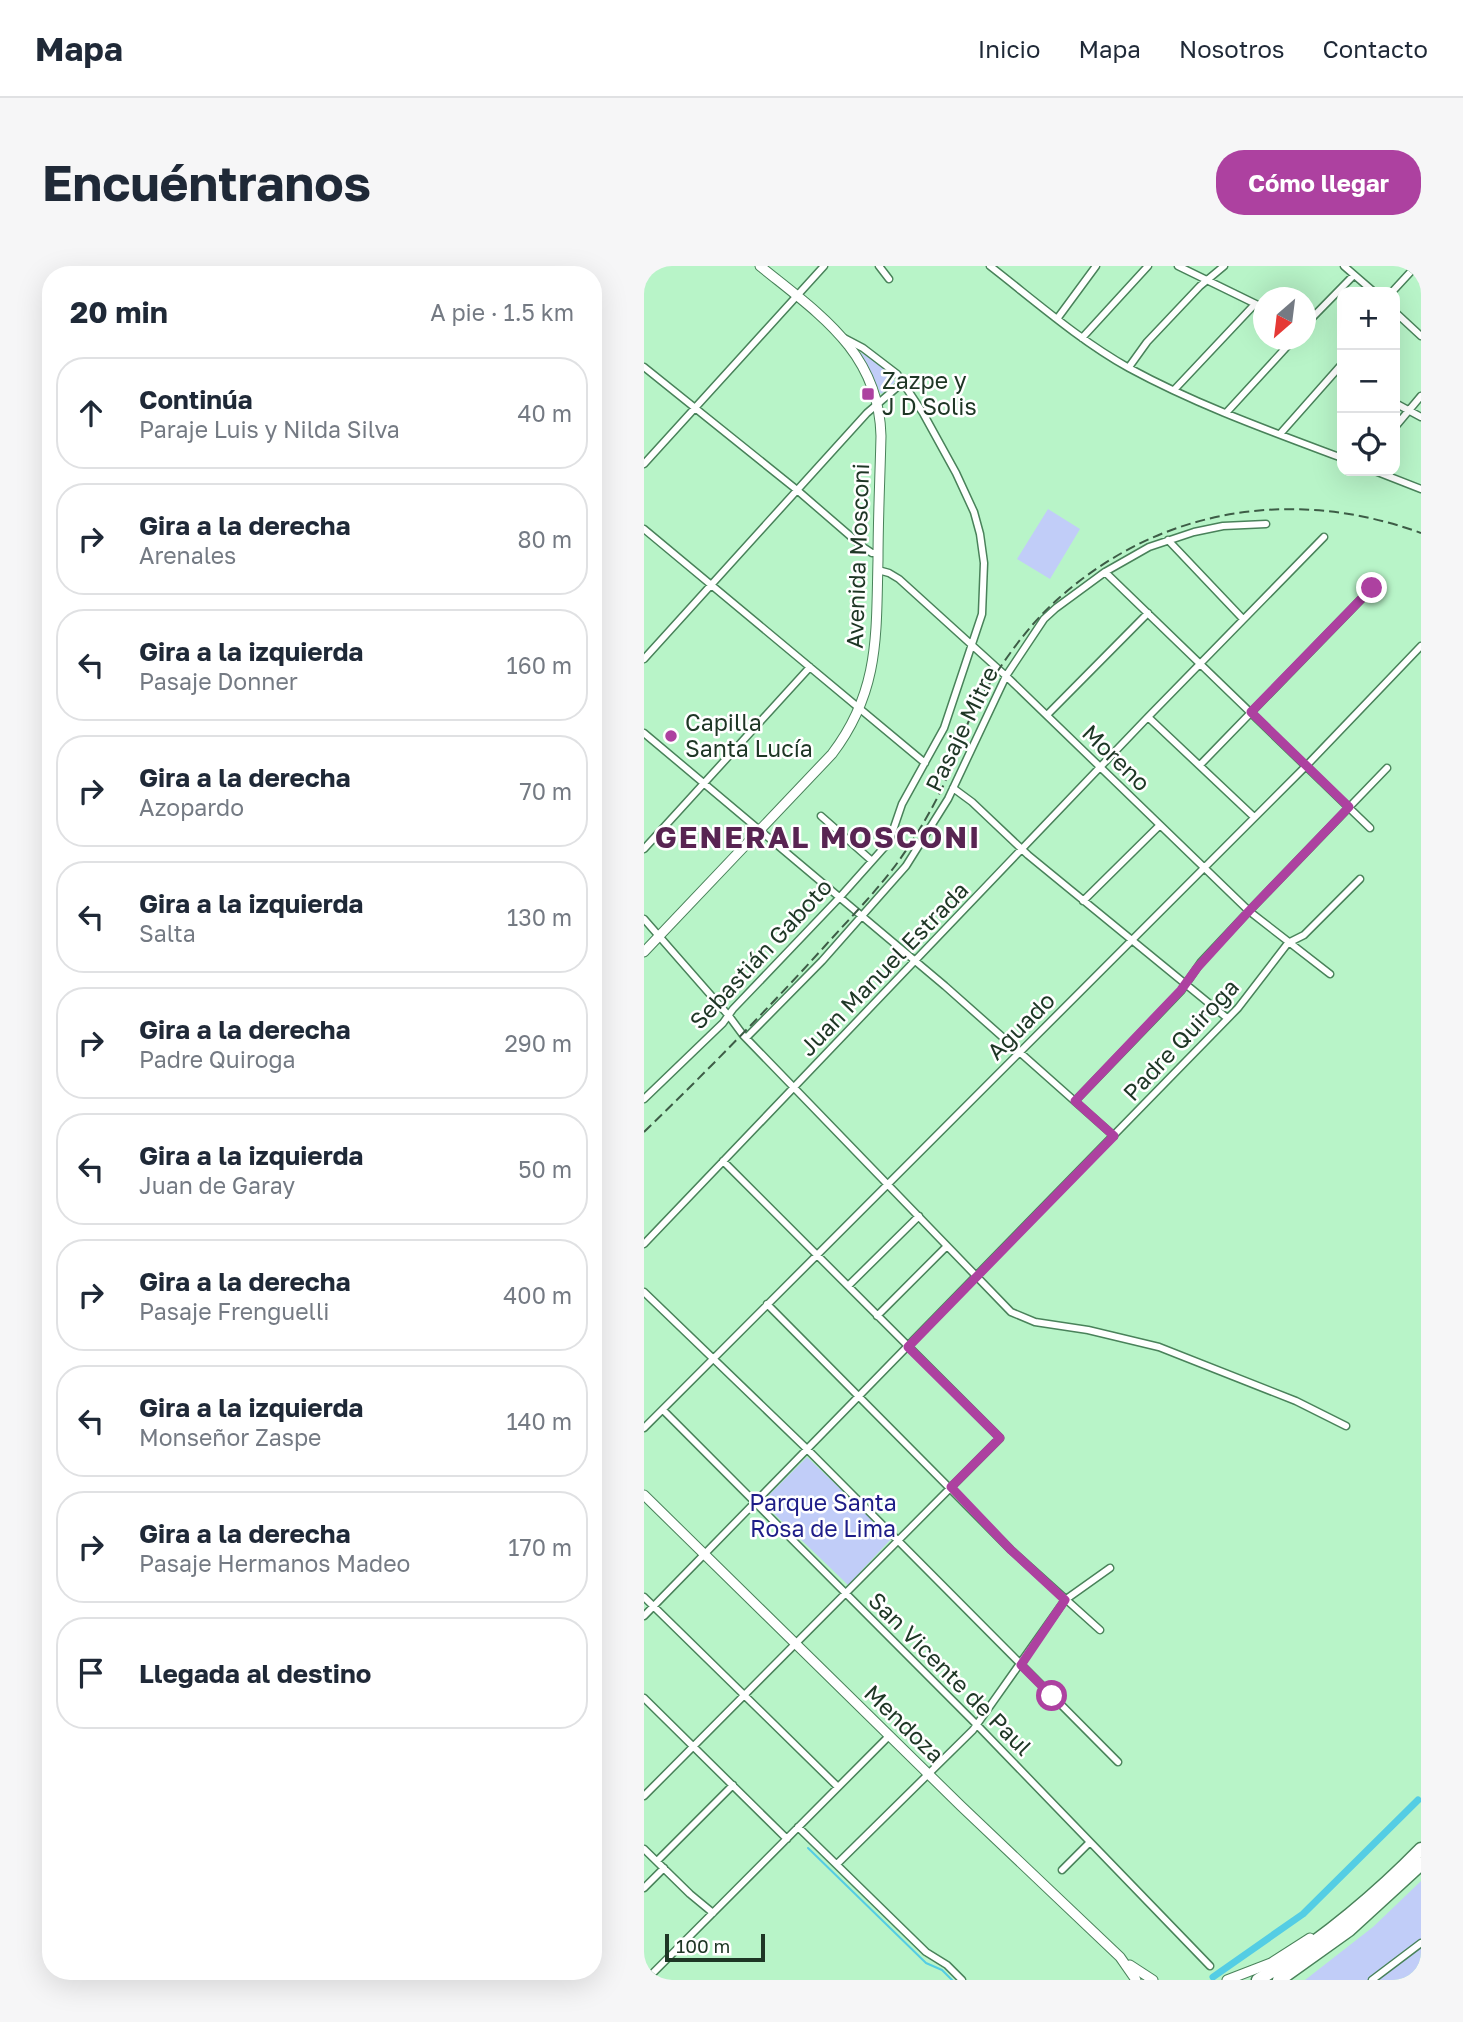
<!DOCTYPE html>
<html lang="es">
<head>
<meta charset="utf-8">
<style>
  body { margin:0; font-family:"Golos Text",sans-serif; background:#f6f6f7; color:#1f2937 }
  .controls { position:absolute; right:21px; top:21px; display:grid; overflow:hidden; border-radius:14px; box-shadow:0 7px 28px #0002 }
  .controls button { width:63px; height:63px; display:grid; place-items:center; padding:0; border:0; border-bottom:2px solid #e0e1e3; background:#fff; color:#1f2937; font:35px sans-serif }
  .compass { position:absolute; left:609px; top:21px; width:63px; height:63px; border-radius:50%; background:#fff; box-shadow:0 7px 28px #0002; rotate:208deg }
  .scale { position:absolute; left:21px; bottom:18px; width:100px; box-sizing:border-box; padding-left:7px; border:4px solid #1e3625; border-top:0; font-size:19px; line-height:24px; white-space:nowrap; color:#1e3625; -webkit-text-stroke:5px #fff; paint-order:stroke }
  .stop { position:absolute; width:21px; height:21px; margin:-16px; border:5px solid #ad41a0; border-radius:50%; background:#fff }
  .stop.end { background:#ad41a0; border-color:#fff; box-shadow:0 2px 7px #0008 }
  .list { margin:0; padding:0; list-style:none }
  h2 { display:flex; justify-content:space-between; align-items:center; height:91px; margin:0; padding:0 28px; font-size:30px }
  h2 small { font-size:23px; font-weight:400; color:#747a83 }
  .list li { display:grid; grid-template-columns:46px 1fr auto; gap:21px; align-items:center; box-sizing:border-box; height:112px; margin:0 14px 14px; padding:0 14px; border:2px solid #e0e1e3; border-radius:28px }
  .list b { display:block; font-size:26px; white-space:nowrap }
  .list p { margin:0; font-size:23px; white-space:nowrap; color:#747a83 }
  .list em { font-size:23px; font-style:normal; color:#747a83 }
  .icon { flex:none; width:38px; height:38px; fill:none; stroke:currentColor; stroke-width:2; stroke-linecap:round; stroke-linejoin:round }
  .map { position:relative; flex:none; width:777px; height:1714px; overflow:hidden; border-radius:28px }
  header { display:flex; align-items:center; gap:42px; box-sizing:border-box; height:98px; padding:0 35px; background:#fff; border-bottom:2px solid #e0e1e3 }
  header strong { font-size:33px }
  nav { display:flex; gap:38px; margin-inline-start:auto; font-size:24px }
  .intro { display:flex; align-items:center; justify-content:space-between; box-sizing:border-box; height:168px; padding:0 42px }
  h1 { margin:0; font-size:49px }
  .button { padding:18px 32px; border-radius:28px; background:#ad41a0; color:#fff; font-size:24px; font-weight:700 }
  main { display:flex; gap:42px; padding:0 42px }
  aside { flex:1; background:#fff; border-radius:28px; box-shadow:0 7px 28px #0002 }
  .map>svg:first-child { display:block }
  .green { fill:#c1cdf8 }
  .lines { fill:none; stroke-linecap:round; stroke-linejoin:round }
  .stream { stroke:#54cde4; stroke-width:2 }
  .canal { stroke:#54cde4; stroke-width:7 }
  .street-casing { stroke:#49825a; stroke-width:9 }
  .secondary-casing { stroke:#49825a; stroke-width:11 }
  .highway-casing { stroke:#49825a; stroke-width:15 }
  .street { stroke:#fff; stroke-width:6 }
  .secondary { stroke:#fff; stroke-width:9 }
  .highway { stroke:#fff; stroke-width:12 }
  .rail { stroke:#3d5c46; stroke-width:2; stroke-dasharray:10 5; stroke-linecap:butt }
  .route { stroke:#ad41a0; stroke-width:9 }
  .poi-dot { fill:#ad41a0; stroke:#fff; stroke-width:2.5 }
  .labels { text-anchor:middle; stroke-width:5; stroke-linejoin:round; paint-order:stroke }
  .poi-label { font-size:23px; fill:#1e3625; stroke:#fff; text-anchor:start }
  .street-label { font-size:23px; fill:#1e3625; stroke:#fff }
  .park-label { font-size:23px; fill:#1e1d88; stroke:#fff }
  .district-label { font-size:30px; font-weight:bold; letter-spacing:2px; fill:#582452; stroke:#fff }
</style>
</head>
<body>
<header>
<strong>Mapa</strong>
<nav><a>Inicio</a><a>Mapa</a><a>Nosotros</a><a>Contacto</a></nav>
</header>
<div class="intro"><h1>Encuéntranos</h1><a class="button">Cómo llegar</a></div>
<main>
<aside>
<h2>20 min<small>A pie · 1.5 km</small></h2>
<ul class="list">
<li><svg class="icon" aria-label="ahead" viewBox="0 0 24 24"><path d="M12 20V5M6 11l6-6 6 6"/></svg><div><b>Continúa</b><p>Paraje Luis y Nilda Silva</p></div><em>40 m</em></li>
<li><svg class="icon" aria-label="right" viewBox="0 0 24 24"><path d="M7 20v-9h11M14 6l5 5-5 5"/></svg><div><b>Gira a la derecha</b><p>Arenales</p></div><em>80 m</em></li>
<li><svg class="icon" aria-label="left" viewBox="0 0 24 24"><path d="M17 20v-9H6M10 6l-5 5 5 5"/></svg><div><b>Gira a la izquierda</b><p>Pasaje Donner</p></div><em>160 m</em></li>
<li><svg class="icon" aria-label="right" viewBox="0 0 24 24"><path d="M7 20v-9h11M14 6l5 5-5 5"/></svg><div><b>Gira a la derecha</b><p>Azopardo</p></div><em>70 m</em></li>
<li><svg class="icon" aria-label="left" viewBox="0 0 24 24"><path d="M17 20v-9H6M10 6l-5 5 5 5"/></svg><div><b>Gira a la izquierda</b><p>Salta</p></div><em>130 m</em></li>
<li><svg class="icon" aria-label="right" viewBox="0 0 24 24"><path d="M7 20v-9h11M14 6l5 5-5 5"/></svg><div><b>Gira a la derecha</b><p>Padre Quiroga</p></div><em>290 m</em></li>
<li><svg class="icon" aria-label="left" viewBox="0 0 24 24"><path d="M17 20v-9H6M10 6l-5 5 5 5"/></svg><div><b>Gira a la izquierda</b><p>Juan de Garay</p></div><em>50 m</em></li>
<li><svg class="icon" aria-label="right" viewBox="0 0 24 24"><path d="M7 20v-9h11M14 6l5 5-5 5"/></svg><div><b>Gira a la derecha</b><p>Pasaje Frenguelli</p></div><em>400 m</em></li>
<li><svg class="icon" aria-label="left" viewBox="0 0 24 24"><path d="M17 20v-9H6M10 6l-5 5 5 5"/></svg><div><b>Gira a la izquierda</b><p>Monseñor Zaspe</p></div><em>140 m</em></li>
<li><svg class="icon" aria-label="right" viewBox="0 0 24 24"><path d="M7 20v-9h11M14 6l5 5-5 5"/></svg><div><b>Gira a la derecha</b><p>Pasaje Hermanos Madeo</p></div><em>170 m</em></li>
<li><svg class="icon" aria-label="arrive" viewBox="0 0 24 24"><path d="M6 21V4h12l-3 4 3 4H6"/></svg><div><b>Llegada al destino</b></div></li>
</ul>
</aside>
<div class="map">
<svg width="777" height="1714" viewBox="0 0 777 1714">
  <rect width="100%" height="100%" fill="#b8f4c8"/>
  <path class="green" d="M216 86 241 102 251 116 237 128Z
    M404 243 436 263 406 313 373 293Z
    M163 1191 248 1272 204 1319 118 1236Z
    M777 1615V1714H661L729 1661Z"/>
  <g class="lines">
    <path class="stream" d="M164 1582 282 1697 298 1704 308 1714"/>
    <path class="canal" d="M569 1711 659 1648 774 1534"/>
    <defs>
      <path id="street" d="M235 0 245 13
        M346 0C391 35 435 74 485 102 553 139 626 165 698 192
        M534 0 620 42
        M700 0 730 26
        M0 6 5 0
        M748 26 772 0
        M751 46 777 70
        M413 53 452 0
        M662 58 709 10
        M438 72 504 0
        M0 101 153 224 219 281 228 287H234
        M485 101 503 76 556 20 580 0
        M530 124 611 38
        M751 137 777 151
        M582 147 649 74
        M751 161 777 130
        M636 168 698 98
        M0 198 180 0
        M731 205 777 223
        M0 263 281 497
        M524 274 599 353
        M234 304 245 307 255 313 362 410 605 645 686 708
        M461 306 726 562
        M0 393 223 147 258 117
        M403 449 504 347
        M504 451 610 551
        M0 467 301 720 470 870
        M556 499 728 322
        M309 522 328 536 384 589 583 752
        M177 550 228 595
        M0 583 166 401
        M439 635 516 559
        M0 653 85 750 99 769 367 1046 391 1056 444 1064 515 1081 652 1135 702 1160
        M102 772 178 695 262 600 304 533 362 410 400 353 412 342 461 306 505 281 550 266 579 260 622 258
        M0 833 79 757 89 743 196 631 245 576 258 538 300 462 338 348 340 297 336 268 330 246 312 207 279 147 253 108 219 82 200 72
        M431 835 537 725 557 696 605 645 743 502
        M0 978 504 451 680 271
        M204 1020 275 950
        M0 1026 164 1184 474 1496
        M123 1038 367 1284 456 1364
        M233 1050 303 980
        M19 1144 333 1459 566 1700
        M0 1162 663 499 777 380
        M0 1331 194 1521
        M0 1350 594 742 644 677 660 669 716 613
        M0 1432 143 1573
        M0 1530 356 1172 79 895
        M154 1561 282 1686 303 1699 318 1714
        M0 1583 46 1628 69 1647
        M13 1595 89 1519
        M193 1598 329 1464 421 1334 466 1302
        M418 1604 446 1576
        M0 1622 20 1602
        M2 1714 245 1470
        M728 1714 777 1677"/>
      <path id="secondary" d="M0 686 188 488C236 425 232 369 234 294 234 253 236 212 237 170 235 86 175 48 116 0
        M0 1229 317 1540 476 1691 492 1714
        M486 1699 509 1714
        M583 1714 627 1697 666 1672"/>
      <path id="highway" d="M614 1714C674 1677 728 1633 777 1583
        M635 1714 705 1664 777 1598"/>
    </defs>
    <use href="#street" class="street-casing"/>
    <use href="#secondary" class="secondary-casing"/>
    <use href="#highway" class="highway-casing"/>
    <use href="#street" class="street"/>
    <use href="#secondary" class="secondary"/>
    <use href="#highway" class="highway"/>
    <path class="rail" d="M0 866C62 806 122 745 180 681 205 653 232 626 254 596 275 566 293 536 307 502 316 480 323 454 336 433 358 397 383 360 415 332 517 241 651 221 777 267"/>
  </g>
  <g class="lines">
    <path class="route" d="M408 1430 377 1399 421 1334 367 1284 307 1221 356 1172 264 1081 470 870 431 835 537 724 553 702 605 645 705 541 607 446 728 322"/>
  </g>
  <g class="poi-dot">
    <rect x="217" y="121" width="14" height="14" rx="3.5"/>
    <circle cx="27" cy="470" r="7"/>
  </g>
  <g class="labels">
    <g class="poi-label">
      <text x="238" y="123">Zazpe y<tspan x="238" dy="26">J D Solis</tspan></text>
      <text x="41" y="465">Capilla<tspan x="41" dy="26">Santa Lucía</tspan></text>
    </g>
    <g class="street-label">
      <text transform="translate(214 290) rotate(-88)" y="8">Avenida Mosconi</text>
      <text transform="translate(318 463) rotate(-64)" y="8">Pasaje Mitre</text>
      <text transform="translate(472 492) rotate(44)" y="8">Moreno</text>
      <text transform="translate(117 688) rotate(-47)" y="8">Sebastián Gaboto</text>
      <text transform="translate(240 703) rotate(-46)" y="8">Juan Manuel Estrada</text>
      <text transform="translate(377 760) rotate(-45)" y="8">Aguado</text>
      <text transform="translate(537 774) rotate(-47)" y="8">Padre Quiroga</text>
      <text transform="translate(306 1408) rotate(45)" y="8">San Vicente de Paul</text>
      <text transform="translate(260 1458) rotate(44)" y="8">Mendoza</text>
    </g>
    <g class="park-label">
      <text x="179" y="1245">Parque Santa<tspan x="179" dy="26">Rosa de Lima</tspan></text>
    </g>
    <g class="district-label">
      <text x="174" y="582">GENERAL MOSCONI</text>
    </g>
  </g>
</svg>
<div class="controls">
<button>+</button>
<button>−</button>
<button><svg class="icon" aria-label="locate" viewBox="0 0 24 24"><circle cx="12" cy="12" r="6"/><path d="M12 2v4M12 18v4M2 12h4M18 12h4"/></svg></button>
</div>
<svg class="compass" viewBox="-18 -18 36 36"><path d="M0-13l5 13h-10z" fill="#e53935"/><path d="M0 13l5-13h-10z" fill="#747a83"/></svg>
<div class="scale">100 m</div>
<div class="stop" style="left:408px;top:1430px"></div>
<div class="stop end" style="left:728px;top:322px"></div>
</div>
</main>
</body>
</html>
